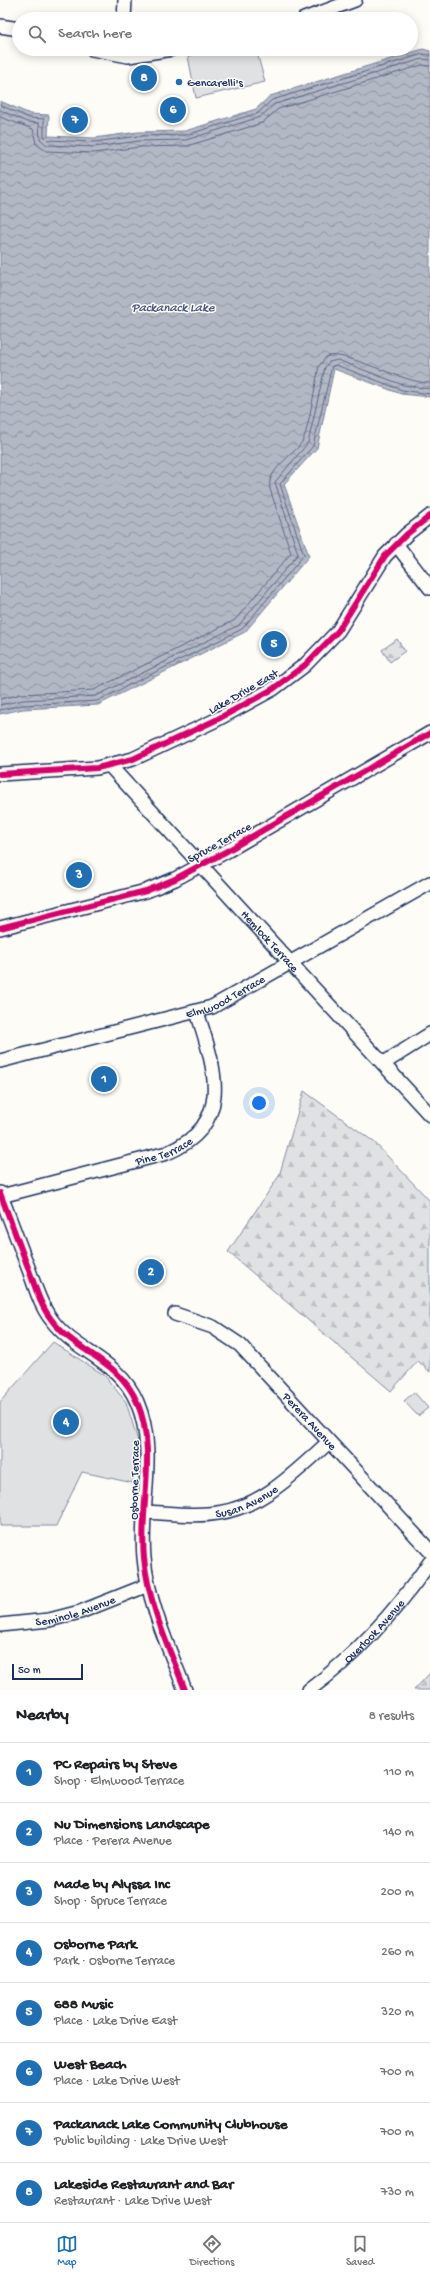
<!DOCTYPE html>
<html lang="en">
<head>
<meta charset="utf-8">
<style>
  body { margin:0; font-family:"Gochi Hand",sans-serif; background:#f6f6f6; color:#202124 }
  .scale { position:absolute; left:12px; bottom:10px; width:71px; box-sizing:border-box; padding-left:4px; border:2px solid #1b2f5e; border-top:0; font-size:11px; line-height:14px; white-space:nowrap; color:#1b2f5e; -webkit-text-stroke:3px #fdfcf7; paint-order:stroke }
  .you { position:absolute; left:259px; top:1103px; width:14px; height:14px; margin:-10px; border:3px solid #fff; border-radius:50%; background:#1a73e8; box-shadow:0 0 0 6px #1a73e833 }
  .badge { display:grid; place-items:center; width:26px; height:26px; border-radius:50%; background:#1f6fb2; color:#fff; font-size:13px; font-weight:700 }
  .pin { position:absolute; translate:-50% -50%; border:2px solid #fff; box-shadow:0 1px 4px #0006 }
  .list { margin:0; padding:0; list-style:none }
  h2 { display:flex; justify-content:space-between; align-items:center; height:52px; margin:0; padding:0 16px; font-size:17px }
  h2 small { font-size:13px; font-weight:400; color:#757577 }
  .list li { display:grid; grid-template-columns:26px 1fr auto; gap:12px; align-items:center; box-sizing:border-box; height:60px; padding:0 16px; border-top:1px solid #e0e0e0 }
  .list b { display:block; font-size:15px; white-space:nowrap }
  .list p { margin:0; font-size:13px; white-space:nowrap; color:#757577 }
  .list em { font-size:13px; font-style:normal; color:#757577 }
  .icon { flex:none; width:22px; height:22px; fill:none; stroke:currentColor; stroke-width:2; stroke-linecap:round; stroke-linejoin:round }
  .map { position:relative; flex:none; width:430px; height:1690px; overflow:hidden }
  .search { position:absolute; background:#fff; box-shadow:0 2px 10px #0003; left:12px; right:12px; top:12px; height:44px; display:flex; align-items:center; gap:10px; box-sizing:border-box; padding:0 14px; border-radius:22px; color:#757577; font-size:15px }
  .sheet { height:532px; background:#fff }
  nav { display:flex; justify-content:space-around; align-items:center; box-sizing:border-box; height:56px; border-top:1px solid #e0e0e0; background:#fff; font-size:11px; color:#757577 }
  nav a { display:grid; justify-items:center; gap:2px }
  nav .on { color:#1f6fb2 }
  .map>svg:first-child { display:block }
  .forest { fill:url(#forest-firs); stroke:#7e88a0 }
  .park { fill:#e0e1e3; stroke:#7e88a0 }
  .water { fill:url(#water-waves); stroke:#76819c }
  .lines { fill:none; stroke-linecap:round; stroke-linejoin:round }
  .shore { stroke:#586687; stroke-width:1 }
  .minor-casing { stroke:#1b2f5e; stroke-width:16 }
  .minor { stroke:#fdfcf7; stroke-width:13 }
  .cycleway-casing { stroke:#fdfcf7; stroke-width:8 }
  .cycleway { stroke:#d6006c; stroke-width:6 }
  .poi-dot { fill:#1f6fb2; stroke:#fdfcf7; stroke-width:1.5 }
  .labels { text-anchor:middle; stroke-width:3; stroke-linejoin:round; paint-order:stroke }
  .poi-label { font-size:12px; fill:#1b2f5e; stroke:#fdfcf7; text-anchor:start }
  .street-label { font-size:12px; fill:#1b2f5e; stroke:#fdfcf7 }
  .water-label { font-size:13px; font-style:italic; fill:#49587d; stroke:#fdfcf7 }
</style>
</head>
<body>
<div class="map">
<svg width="430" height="1690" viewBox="0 0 430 1690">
  <defs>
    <pattern id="forest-firs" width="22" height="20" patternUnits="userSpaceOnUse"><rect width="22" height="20" fill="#e0e1e3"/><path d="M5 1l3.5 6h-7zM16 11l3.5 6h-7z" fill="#c0c1c5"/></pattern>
    <pattern id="water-waves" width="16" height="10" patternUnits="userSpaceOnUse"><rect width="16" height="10" fill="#b3b8c5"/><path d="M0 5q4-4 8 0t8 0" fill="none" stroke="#9196a3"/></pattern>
  </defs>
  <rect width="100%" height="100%" fill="#fdfcf7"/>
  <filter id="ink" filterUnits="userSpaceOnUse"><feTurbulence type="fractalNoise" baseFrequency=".025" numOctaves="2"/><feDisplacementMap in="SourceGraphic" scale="8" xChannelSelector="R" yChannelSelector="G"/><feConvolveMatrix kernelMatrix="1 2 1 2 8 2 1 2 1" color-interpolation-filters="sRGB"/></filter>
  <g filter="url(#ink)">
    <path class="forest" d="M397 639 405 651 390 662 382 650Z
      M304 1091 374 1142 430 1201V1372L418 1361 391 1391 228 1252 279 1176Z
      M430 1673V1690H414Z"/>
    <path class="park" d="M223 49H256L265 82 196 98 188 56Z
      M53 1342 104 1375 126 1402 138 1441 133 1483 82 1472 56 1526H0V1402Z
      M414 1392 428 1408 418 1416 404 1401Z"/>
    <path class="water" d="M423 49 430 51V397L401 394 334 369 317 448 284 484 309 556 245 632 98 705 23 709 0 714V101L30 114 49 115 48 136 94 138 138 132 185 131 256 109 270 96Z"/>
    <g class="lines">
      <path class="shore" d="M0 105 29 118 44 119V136L48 140 94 142 139 136 186 135 258 113 272 100 423 54 430 55
        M0 110 27 122 39 123 40 139 47 145 94 147 139 141 186 140 260 117 275 104 422 59 430 60
        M0 117 33 129 36 144 46 151 94 153 140 147 187 146 262 123 278 109 422 65 430 66
        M0 699 22 694 94 690 235 620 291 553 270 489C266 470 293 456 302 442 308 433 316 380 319 366L326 357C342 348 404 384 430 383
        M0 705 23 700 96 696 239 625 298 554 275 482 308 443 325 367 329 362 338 360 403 385 430 389
        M0 710 23 705 97 701 242 629 304 555 280 484 313 446 332 366 336 365 402 390 430 394"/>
      <defs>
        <g id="minor">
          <path d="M124 19 125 0"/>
          <path d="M304 19 355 0"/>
          <path d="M0 26 19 29"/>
          <path d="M92 49 128 56 172 49"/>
          <path d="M396 544 430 588"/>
          <path id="s1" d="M110 766 430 1115"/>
          <path d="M0 774 97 768 133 759 216 720 273 689 305 665 338 631 385 556 407 534 430 516"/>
          <path d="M0 928 146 891 175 879 227 851 430 733"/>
          <path id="s2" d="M0 1061 212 1007 430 883"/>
          <path d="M384 1063 430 1034"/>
          <path d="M0 1193C10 1219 19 1244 29 1270 35 1286 40 1305 51 1319 75 1353 118 1358 137 1402 158 1451 139 1506 144 1558 148 1603 169 1648 185 1690"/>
          <path id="s3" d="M1 1196 167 1153C235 1124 215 1068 197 1012"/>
          <path id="s4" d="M175 1314 213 1327 240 1345 430 1551"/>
          <path id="s5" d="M145 1512C169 1513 194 1517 218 1513 264 1506 296 1471 329 1442"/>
          <path id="s6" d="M0 1625 49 1620 80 1612 148 1585"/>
          <path id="s7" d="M309 1690C358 1654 396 1611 430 1562"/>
        </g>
      </defs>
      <use href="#minor" class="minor-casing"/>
      <use href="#minor" class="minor"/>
      <defs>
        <path id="cycleway" d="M0 774 97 768 133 759 216 720 273 689 305 665 338 631 385 556 407 534 430 516
          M0 928 146 891 175 879 227 851 430 733
          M0 1193C10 1219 19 1244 29 1270 35 1286 40 1305 51 1319 75 1353 118 1358 137 1402 158 1451 139 1506 144 1558 148 1603 169 1648 185 1690"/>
      </defs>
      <use href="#cycleway" class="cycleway-casing"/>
      <use href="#cycleway" class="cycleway"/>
    </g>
  </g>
  <circle class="poi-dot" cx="179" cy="82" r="4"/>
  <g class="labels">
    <g class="poi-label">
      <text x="187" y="86">Gencarelli's</text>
    </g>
    <g class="street-label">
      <text transform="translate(243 691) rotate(-30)" y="4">Lake Drive East</text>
      <text transform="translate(219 842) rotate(-29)" y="4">Spruce Terrace</text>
      <text dy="4" stroke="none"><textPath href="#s1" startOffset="237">Hemlock Terrace</textPath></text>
      <text dy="4" stroke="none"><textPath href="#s2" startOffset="235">Elmwood Terrace</textPath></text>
      <text dy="4" stroke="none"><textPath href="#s3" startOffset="169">Pine Terrace</textPath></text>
      <text dy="4" stroke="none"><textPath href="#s4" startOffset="176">Perera Avenue</textPath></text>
      <text transform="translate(134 1480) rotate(-89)" y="4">Osborne Terrace</text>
      <text dy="4" stroke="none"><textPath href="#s5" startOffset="104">Susan Avenue</textPath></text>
      <text dy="4" stroke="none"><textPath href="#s6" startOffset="77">Seminole Avenue</textPath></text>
      <text dy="4" stroke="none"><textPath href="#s7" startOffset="88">Overlook Avenue</textPath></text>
    </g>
    <g class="water-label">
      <text x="173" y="311">Packanack Lake</text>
    </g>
  </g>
</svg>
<div class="scale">50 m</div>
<div class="you"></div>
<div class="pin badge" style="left:104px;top:1079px">1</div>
<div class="pin badge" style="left:151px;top:1272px">2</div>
<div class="pin badge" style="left:79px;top:875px">3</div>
<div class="pin badge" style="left:66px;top:1422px">4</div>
<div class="pin badge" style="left:274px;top:644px">5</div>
<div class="pin badge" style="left:173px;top:110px">6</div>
<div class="pin badge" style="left:75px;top:120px">7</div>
<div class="pin badge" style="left:144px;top:78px">8</div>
<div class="search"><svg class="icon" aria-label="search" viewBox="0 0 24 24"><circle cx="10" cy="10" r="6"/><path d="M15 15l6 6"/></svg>Search here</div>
</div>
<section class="sheet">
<h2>Nearby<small>8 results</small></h2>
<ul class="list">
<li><span class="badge">1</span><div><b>PC Repairs by Steve</b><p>Shop · Elmwood Terrace</p></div><em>110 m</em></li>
<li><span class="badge">2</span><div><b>Nu Dimensions Landscape</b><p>Place · Perera Avenue</p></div><em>140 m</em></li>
<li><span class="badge">3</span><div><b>Made by Alyssa Inc</b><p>Shop · Spruce Terrace</p></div><em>200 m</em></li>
<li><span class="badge">4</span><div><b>Osborne Park</b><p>Park · Osborne Terrace</p></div><em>260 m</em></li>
<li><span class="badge">5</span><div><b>688 Music</b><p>Place · Lake Drive East</p></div><em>320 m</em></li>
<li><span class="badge">6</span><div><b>West Beach</b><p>Place · Lake Drive West</p></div><em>700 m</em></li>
<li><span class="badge">7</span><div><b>Packanack Lake Community Clubhouse</b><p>Public building · Lake Drive West</p></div><em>700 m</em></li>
<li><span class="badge">8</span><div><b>Lakeside Restaurant and Bar</b><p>Restaurant · Lake Drive West</p></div><em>730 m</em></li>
</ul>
</section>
<nav>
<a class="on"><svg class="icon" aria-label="map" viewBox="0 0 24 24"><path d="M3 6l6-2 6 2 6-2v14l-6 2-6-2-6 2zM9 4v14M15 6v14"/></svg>Map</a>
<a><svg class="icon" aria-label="directions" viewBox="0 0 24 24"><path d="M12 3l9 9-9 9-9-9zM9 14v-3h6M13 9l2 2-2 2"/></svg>Directions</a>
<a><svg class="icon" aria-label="saved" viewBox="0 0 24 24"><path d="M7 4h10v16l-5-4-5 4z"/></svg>Saved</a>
</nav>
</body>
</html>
